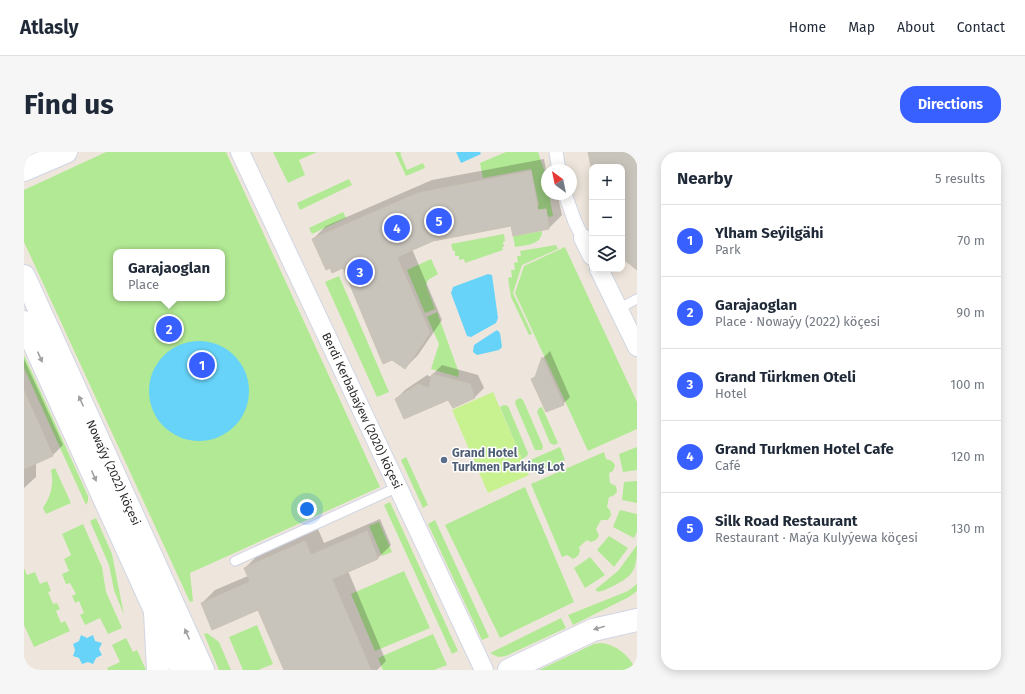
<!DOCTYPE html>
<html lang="en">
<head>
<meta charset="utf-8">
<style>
  body { margin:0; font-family:"Fira Sans",sans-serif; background:#f6f6f7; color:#1f2937 }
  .controls { position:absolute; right:12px; top:12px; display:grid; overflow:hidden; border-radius:8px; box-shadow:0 2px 10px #0003 }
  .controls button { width:36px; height:36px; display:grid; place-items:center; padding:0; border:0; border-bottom:1px solid #e0e1e3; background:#fff; color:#1f2937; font:20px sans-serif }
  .compass { position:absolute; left:517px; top:12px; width:36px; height:36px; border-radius:50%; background:#fff; box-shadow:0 2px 10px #0003; rotate:327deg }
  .you { position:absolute; left:283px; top:357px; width:14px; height:14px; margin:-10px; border:3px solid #fff; border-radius:50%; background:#1a73e8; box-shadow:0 0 0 6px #1a73e833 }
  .badge { display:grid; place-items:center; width:26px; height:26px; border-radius:50%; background:#385fff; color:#fff; font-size:13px; font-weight:700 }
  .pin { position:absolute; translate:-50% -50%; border:2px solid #fff; box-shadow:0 1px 4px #0006 }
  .popup { position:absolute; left:89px; top:97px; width:112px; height:52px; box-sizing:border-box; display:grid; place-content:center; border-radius:8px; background:#fff; filter:drop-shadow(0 1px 3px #0005); font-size:13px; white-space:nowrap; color:#747a83 }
  .popup b { font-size:15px; color:#1f2937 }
  .popup::after { content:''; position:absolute; left:50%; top:100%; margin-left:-8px; border:8px solid transparent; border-top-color:#fff }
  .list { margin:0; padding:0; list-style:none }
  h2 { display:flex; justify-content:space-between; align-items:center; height:52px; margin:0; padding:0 16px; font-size:17px }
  h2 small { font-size:13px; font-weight:400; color:#747a83 }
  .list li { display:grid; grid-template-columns:26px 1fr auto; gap:12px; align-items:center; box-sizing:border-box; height:72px; padding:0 16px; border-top:1px solid #e0e1e3 }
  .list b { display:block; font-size:15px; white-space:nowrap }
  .list p { margin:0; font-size:13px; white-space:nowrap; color:#747a83 }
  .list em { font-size:13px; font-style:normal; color:#747a83 }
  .icon { flex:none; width:22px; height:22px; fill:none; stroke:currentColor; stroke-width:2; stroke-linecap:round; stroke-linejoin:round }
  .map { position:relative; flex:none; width:613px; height:518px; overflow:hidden; border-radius:16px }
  header { display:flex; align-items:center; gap:24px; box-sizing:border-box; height:56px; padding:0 20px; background:#fff; border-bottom:1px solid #e0e1e3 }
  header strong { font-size:19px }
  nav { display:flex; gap:22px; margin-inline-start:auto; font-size:14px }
  .intro { display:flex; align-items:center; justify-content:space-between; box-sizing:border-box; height:96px; padding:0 24px }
  h1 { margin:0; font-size:28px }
  .button { padding:10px 18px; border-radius:16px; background:#385fff; color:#fff; font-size:14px; font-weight:700 }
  main { display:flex; gap:24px; padding:0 24px }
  aside { flex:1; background:#fff; border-radius:16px; box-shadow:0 2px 10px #0003 }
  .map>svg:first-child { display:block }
  .green { fill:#b2e994; fill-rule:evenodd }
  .pitch { fill:#c8f18f }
  .water { fill:#67d3f8 }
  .shadow { fill:#0003 }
  .building { fill:#c9c4bb; stroke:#cac2b5 }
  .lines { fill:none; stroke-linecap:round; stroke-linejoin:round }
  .service-casing { stroke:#d1d5e5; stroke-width:11 }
  .pedestrian-casing { stroke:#d1d5e5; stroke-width:15 }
  .minor-casing { stroke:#d1d5e5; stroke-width:20 }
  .tertiary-casing { stroke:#d1d5e5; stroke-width:24 }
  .secondary-casing { stroke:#d1d5e5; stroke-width:24 }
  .service { stroke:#fff; stroke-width:9 }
  .pedestrian { stroke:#fff; stroke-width:13 }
  .minor { stroke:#fff; stroke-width:18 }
  .tertiary { stroke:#fff; stroke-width:22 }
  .secondary { stroke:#fff; stroke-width:22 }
  .oneway { fill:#a0a0a0 }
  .service-dot { fill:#5c6f8a; stroke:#fff; stroke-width:1.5 }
  .labels { text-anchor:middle; stroke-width:3; stroke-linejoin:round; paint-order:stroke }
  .street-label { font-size:12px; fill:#2b2b2b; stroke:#fff }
  .service-label { font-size:12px; font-weight:bold; fill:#4e5e75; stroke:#fff; text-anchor:start }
</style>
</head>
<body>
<header>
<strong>Atlasly</strong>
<nav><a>Home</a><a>Map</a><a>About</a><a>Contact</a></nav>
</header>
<div class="intro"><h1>Find us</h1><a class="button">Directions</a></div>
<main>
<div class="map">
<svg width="613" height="518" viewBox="0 0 613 518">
  <rect width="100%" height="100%" fill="#eee6dc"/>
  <path class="green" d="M82 0H202L356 335 166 421 169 449 166 450 0 90V38ZM92 100H198V146H92Z
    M249 0H293L275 8 281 23 264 31Z
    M371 0H378L376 1 383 18 399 11 401 16 382 24Z
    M482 0H514L522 24 523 42H525L529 64 524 65 522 57 511 59 510 55 515 53 507 17 459 26 456 11Z
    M325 27 328 33 276 58 273 51Z
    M319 60 322 66 288 82 285 76Z
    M518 79C518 93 502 93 491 95L489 84Z
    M480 82 481 89 479 90 480 95H478L479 98 441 111 440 107 435 108V104H431V99H429L427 92Z
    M532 93 534 97 498 113 489 141 508 182 505 183 487 145 484 126 488 125 487 118H491L490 111 494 110 493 104H497L496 99Z
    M541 95 613 250V277L564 299 491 141 500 114Z
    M407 107 414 122 404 128 402 133 411 157 401 161 383 118Z
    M315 124 365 240 353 245 301 130Z
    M413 160 435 221 434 225 407 217 415 192 403 165Z
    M0 203 64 344V349L62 353 0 216Z
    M496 246 499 248 519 294 518 298H511L491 251 492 248Z
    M480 253 484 254 504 301 503 304 498 307 476 255Z
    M518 255 534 291 530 293 526 291 513 260 515 256Z
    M536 295 541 308 510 321 504 309Z
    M613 295V318L599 320 595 302Z
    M580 300 582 307 588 309 591 313 589 319 585 321 586 331 592 334 593 340 589 344 585 345 583 355 586 358 587 363 584 368H577L572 377 575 384 572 388 567 390 563 388 555 395 556 399 554 404 549 407 543 403 538 405 507 332Z
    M382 305 404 353 399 356 377 308Z
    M31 316 47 351 22 362 19 356C27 344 30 332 27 318Z
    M613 329V351L598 348 600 330Z
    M501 335 550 450 476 486 421 373Z
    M366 350 434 499 428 502 360 353Z
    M596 358 613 362V380L610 386 589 375Z
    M72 366 88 402 100 463 90 438 85 413 66 369Z
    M411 368 465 485 458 488 404 372Z
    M355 370 368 400 358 404 345 374Z
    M59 372 78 415 82 440 98 476 84 482 76 466 61 473 56 463 60 461 55 449 51 451 48 444 52 442 46 431 42 432 38 422 45 419 40 407 47 403 38 382Z
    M585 384 604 396 590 415 573 398Z
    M613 393C613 418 610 424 587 435 582 437 577 441 572 439V437L594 419Z
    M566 405 581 423 561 436 550 416Z
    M0 416 3 423 11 420 16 432 23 429 27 439 24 440 29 452 33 451 36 457 32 459 37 471 41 469 46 479 10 495 0 473Z
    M380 419 406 476 351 499 327 442Z
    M613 432V439L605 445 549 473 544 463 604 439Z
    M537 466 542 476 482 504 474 505 466 501Z
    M233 473 249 512 234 518H219L205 485Z
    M183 481 195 490 207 518H195L180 482Z
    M409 482 423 513 410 518H359L354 506Z
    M102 486 109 500 113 498 122 518H84L83 516 96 510 88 493Z
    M577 491C593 493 605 503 612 518H515L570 492Z"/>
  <path class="pitch" d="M469 240 505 323 464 341 428 258Z"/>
  <path class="water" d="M432 0H456L457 2 437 11Z
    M464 122 468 123 474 166 472 171 447 185 443 184 427 141 429 135Z
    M473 178 476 181 478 195 475 198 453 203 449 200 450 193Z
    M125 239a50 50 0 1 1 100 0a50 50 0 1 1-100 0Z
    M57 483 63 486 69 483 71 489 78 491 75 497 78 503 72 506 69 512 64 510 58 512 55 506 49 504 51 498 49 492 55 489Z"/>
  <path class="shadow" d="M520 7 523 24V42H526L527 46 534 45 538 63 525 76 490 82 488 73 409 88 388 97 418 168 394 203 381 216 319 115 289 87 302 74 408 28Z
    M526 199 546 245 539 252 508 227 513 223 519 206Z
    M0 207 39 293 29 303 12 310V325L0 336Z
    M418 213 454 223 460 236 451 245 429 254 425 246 372 247 381 238 403 223 408 225 409 222Z
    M356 367 367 393 354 406 324 419 362 509 353 518H261L235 457 178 451 191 438 224 424 221 416 234 403 294 377 300 391Z"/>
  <path class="building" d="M564 0H613V118L598 106V15H567Z
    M507 19 514 58 522 57 525 77 489 84 487 74 409 89 373 105 406 181 381 217 368 208 359 212 319 116 308 121 306 116 302 118 288 87 394 41Z
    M518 205 540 253 522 260 507 227 511 225Z
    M408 222 446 232 451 246 429 256 424 248 380 267 371 247 394 232 405 236Z
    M0 239 29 304 0 317Z
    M343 379 354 407 308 427 347 518H260L234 458 188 478 177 451 226 430 220 416 281 389 287 403Z"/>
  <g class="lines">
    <defs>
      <path id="service" d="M594 157 613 147
        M211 409 374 335"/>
      <path id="pedestrian" d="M532 0 535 18
        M541 42 551 70 559 86"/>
      <g id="minor">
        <path id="s1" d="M216 0 460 518"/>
        <path d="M559 86 568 104"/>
        <path d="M575 117 613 195"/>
      </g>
      <path id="tertiary" d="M0 18 42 0
        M131 460 134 518
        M485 518 569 478 613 468"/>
      <g id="secondary">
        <path id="s2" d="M0 124 179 518"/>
        <path d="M0 170 158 518"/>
      </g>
    </defs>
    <use href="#service" class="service-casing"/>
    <use href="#pedestrian" class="pedestrian-casing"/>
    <use href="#minor" class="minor-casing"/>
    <use href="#tertiary" class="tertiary-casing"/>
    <use href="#secondary" class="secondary-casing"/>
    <use href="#service" class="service"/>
    <use href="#pedestrian" class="pedestrian"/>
    <use href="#minor" class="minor"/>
    <use href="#tertiary" class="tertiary"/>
    <use href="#secondary" class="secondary"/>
  </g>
  <defs><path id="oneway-solid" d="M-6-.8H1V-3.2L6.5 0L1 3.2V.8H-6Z"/></defs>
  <g class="oneway">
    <use href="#oneway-solid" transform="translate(16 205) rotate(66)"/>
    <use href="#oneway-solid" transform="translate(57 249) rotate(-114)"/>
    <use href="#oneway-solid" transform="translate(70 324) rotate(66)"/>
    <use href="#oneway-solid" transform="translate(575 476) rotate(164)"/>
    <use href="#oneway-solid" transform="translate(163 482) rotate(-114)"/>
  </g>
  <circle class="service-dot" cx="420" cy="308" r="4"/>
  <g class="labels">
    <g class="street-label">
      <text dy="4" stroke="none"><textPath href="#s1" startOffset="286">Berdi Kerbabaýew (2020) köçesi</textPath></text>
      <text dy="4" stroke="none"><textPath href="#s2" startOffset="216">Nowaýy (2022) köçesi</textPath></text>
    </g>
    <g class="service-label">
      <text x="428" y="305">Grand Hotel<tspan x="428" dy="14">Turkmen Parking Lot</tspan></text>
    </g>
  </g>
</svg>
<div class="controls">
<button>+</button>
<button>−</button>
<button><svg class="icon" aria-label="layers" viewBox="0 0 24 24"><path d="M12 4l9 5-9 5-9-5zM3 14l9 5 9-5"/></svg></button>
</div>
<svg class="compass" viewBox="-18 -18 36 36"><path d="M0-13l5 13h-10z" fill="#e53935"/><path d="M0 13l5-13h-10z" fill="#747a83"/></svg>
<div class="you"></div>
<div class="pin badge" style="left:178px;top:213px">1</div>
<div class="pin badge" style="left:145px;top:177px">2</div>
<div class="popup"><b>Garajaoglan</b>Place</div>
<div class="pin badge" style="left:336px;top:120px">3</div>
<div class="pin badge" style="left:373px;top:76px">4</div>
<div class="pin badge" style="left:415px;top:69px">5</div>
</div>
<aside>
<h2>Nearby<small>5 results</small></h2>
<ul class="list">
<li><span class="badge">1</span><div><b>Ylham Seýilgähi</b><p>Park</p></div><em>70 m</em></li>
<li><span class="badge">2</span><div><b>Garajaoglan</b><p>Place · Nowaýy (2022) köçesi</p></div><em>90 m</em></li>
<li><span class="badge">3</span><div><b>Grand Türkmen Oteli</b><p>Hotel</p></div><em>100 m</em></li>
<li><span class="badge">4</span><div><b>Grand Turkmen Hotel Cafe</b><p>Café</p></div><em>120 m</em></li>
<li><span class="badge">5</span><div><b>Silk Road Restaurant</b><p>Restaurant · Maýa Kulyýewa köçesi</p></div><em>130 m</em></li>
</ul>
</aside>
</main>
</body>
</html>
